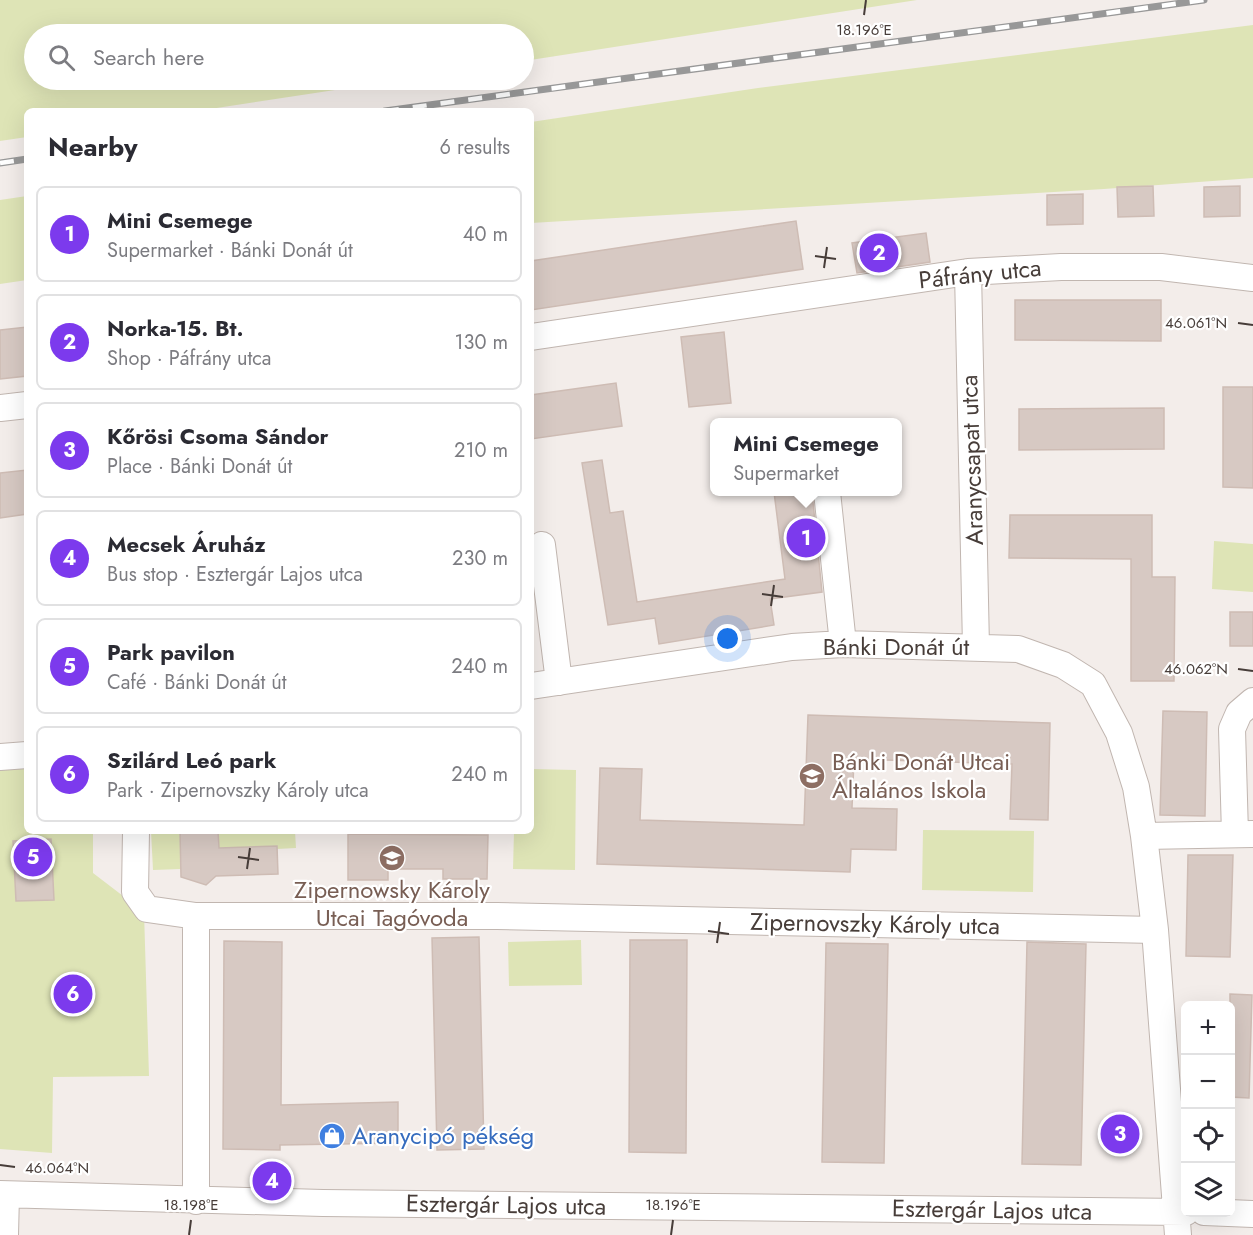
<!DOCTYPE html>
<html lang="en">
<head>
<meta charset="utf-8">
<style>
  body { margin:0; font-family:Jost,sans-serif; background:#f7f7f7; color:#2b2b33 }
  .controls { position:absolute; right:18px; bottom:18px; display:grid; overflow:hidden; border-radius:9px; box-shadow:0 6px 24px #0002 }
  .controls button { width:54px; height:54px; display:grid; place-items:center; padding:0; border:0; border-bottom:2px solid #e1e1e2; background:#fff; color:#2b2b33; font:30px sans-serif }
  .you { position:absolute; left:728px; top:639px; width:21px; height:21px; margin:-15px; border:4px solid #fff; border-radius:50%; background:#1a73e8; box-shadow:0 0 0 9px #1a73e833 }
  .badge { display:grid; place-items:center; width:39px; height:39px; border-radius:50%; background:#7c3aed; color:#fff; font-size:20px; font-weight:700 }
  .pin { position:absolute; translate:-50% -50%; border:3px solid #fff; box-shadow:0 2px 6px #0006 }
  .popup { position:absolute; left:710px; top:418px; width:192px; height:78px; box-sizing:border-box; display:grid; place-content:center; border-radius:9px; background:#fff; filter:drop-shadow(0 2px 4px #0005); font-size:20px; white-space:nowrap; color:#7c7c81 }
  .popup b { font-size:22px; color:#2b2b33 }
  .popup::after { content:''; position:absolute; left:50%; top:100%; margin-left:-12px; border:12px solid transparent; border-top-color:#fff }
  .list { margin:0; padding:0; list-style:none }
  h2 { display:flex; justify-content:space-between; align-items:center; height:78px; margin:0; padding:0 24px; font-size:26px }
  h2 small { font-size:20px; font-weight:400; color:#7c7c81 }
  .list li { display:grid; grid-template-columns:39px 1fr auto; gap:18px; align-items:center; box-sizing:border-box; height:96px; margin:0 12px 12px; padding:0 12px; border:2px solid #e1e1e2; border-radius:9px }
  .list b { display:block; font-size:22px; white-space:nowrap }
  .list p { margin:0; font-size:20px; white-space:nowrap; color:#7c7c81 }
  .list em { font-size:20px; font-style:normal; color:#7c7c81 }
  .icon { flex:none; width:33px; height:33px; fill:none; stroke:currentColor; stroke-width:2; stroke-linecap:round; stroke-linejoin:round }
  .map { position:relative; flex:none; width:1253px; height:1235px; overflow:hidden }
  .search { position:absolute; background:#fff; box-shadow:0 6px 24px #0002; left:24px; top:24px; width:510px; height:66px; display:flex; align-items:center; gap:15px; box-sizing:border-box; padding:0 21px; border-radius:33px; color:#7c7c81; font-size:22px }
  .panel { position:absolute; background:#fff; box-shadow:0 6px 24px #0002; left:24px; top:108px; width:510px; height:726px; border-radius:9px }
  .map>svg:first-child { display:block }
  .green { fill:#dee4b6 }
  .building { fill:#d7c9c3; stroke:#cebcb4; stroke-width:1.5 }
  .lines { fill:none; stroke-linecap:round; stroke-linejoin:round }
  .minor-casing { stroke:#c1b6b0; stroke-width:28 }
  .minor { stroke:#fff; stroke-width:26 }
  .rail-casing { stroke:#989898; stroke-width:7 }
  .rail { stroke:#fff; stroke-width:4.5; stroke-dasharray:14; stroke-linecap:butt }
  .ticks { fill:none; stroke:#473d39; stroke-width:2 }
  .labels { text-anchor:middle; stroke-width:4.5; stroke-linejoin:round; paint-order:stroke }
  .street-label { font-size:24px; fill:#473d39; stroke:#fff }
  .education-label { font-size:24px; fill:#785e54; stroke:#fff; text-anchor:start }
  .shop-label { font-size:24px; fill:#366cbe; stroke:#fff; text-anchor:start }
  .ticks-label { font-size:15px; text-anchor:middle; fill:#473d39; stroke:#fff; stroke-width:4.5; stroke-linejoin:round; paint-order:stroke }
</style>
</head>
<body>
<div class="map">
<svg width="1253" height="1235" viewBox="0 0 1253 1235">
  <rect width="100%" height="100%" fill="#f3edea"/>
  <path class="green" d="M0 0H917L524 61V34H34V80H401L197 111H27V137L0 141Z
    M1253 25V178L1104 189 531 223V122L758 88Z
    M27 196V280L0 284V200Z
    M1214 541 1253 544V592L1212 589Z
    M27 762V831H93V873L144 912 149 1076 53 1077 52 1153 0 1149V764Z
    M531 769 576 770 575 870 513 869 514 831H531Z
    M923 830 1034 831 1033 892 922 890Z
    M151 831H180L181 869 153 870Z
    M218 831H295L296 848 277 849 276 846 219 848Z
    M581 940 582 985 509 986 508 942Z"/>
  <path class="building" d="M1153 186 1154 216 1118 217 1117 187Z
    M1240 186V216L1204 217V187Z
    M1083 194V224L1047 225V195Z
    M796 221 803 269 531 310V261Z
    M926 233 930 262 857 273 852 243Z
    M1015 300H1161V341L1015 340Z
    M27 327V376L0 379V330Z
    M724 332 731 403 689 407 681 337Z
    M616 383 622 426 531 439V395Z
    M1223 387H1253V488L1223 487Z
    M1164 408V449L1019 450V409Z
    M602 460 610 513 623 511 637 602 785 579 774 492H812L822 592 770 599 774 625 659 644 655 618 608 625 582 463Z
    M27 470V514L0 518V473Z
    M1010 515H1152V577H1175L1174 681H1131V559L1009 558Z
    M1230 612H1253V646H1230Z
    M1163 711 1207 712 1205 816 1160 815Z
    M808 715 1050 723 1048 820 1010 819 1012 764 854 759 852 808 897 809 896 850 851 849 850 872 597 864 600 768 642 769 640 820 804 825Z
    M180 831H218L219 848 277 846 278 874 216 876 206 885 181 877Z
    M348 834 488 835 487 879H443V869H388V880H348Z
    M51 839 54 900 16 901 13 841Z
    M1188 855H1233L1230 957 1186 956Z
    M479 937 484 1149 437 1150 432 938Z
    M630 940H687L686 1153 629 1152Z
    M224 941 282 942 281 1105 398 1102V1143L280 1145V1150L223 1149Z
    M1027 942 1086 944 1081 1165 1022 1164Z
    M826 943 888 944 884 1163 822 1162Z
    M1230 994 1252 995 1249 1098 1230 1097Z"/>
  <g class="lines">
    <defs>
      <path id="minor" d="M968 272 976 647
        M531 337 968 272 1061 267H1161L1253 278
        M0 408 27 405
        M827 492 843 644
        M542 545 559 682
        M531 686 792 647 843 644 1018 649 1063 665 1093 684 1119 733 1136 787 1144 836 1155 930 1178 1235
        M0 757 27 755
        M136 831 135 892 147 909 196 916
        M1235 834 1232 729 1239 713 1253 701
        M1144 836 1253 834
        M0 1194 323 1203 1186 1212
        M196 1201V916H497L1155 930
        M1204 1212 1253 1214
        M5 1235 6 1195"/>
    </defs>
    <use href="#minor" class="minor-casing"/>
    <use href="#minor" class="minor"/>
    <defs>
      <path id="rail" d="M385 111 1204 0
        M0 163 27 159"/>
    </defs>
    <use href="#rail" class="rail-casing"/>
    <use href="#rail" class="rail"/>
  </g>
  <path class="ticks" d="M864 15 866 0M815 256 836 259M824 268 827 247M1238 323 1253 325M762 594 783 597M771 606 774 585M1238 669 1253 671M238 857 259 860M247 869 250 848M708 931 729 934M717 943 720 922M0 1165 15 1167M189 1235 191 1220M671 1235 673 1220"/>
  <defs>
    <symbol id="school-disc" viewBox="-11 -11 22 22"><circle r="9.5" fill="#8d6e63" stroke="#fff"/><path d="M0-5L7-2L0 1L-7-2ZM-4 1L0 2.5L4 1V4Q0 6-4 4Z" fill="#fff"/></symbol>
    <symbol id="shop-disc" viewBox="-11 -11 22 22"><circle r="9.5" fill="#3f7fe0" stroke="#fff"/><path d="M-5-2.5h2.3a2.7 3.5 0 0 1 5.4 0H5L5.5 6h-11ZM-1.5-2.5h3a1.5 2.3 0 0 0-3 0Z" fill="#fff"/></symbol>
  </defs>
  <g fill-rule="evenodd">
    <use href="#school-disc" x="797" y="761" width="30" height="30"/>
    <use href="#school-disc" x="377" y="843" width="30" height="30"/>
    <use href="#shop-disc" x="317" y="1121" width="30" height="30"/>
  </g>
  <g class="labels">
    <g class="street-label">
      <text transform="translate(980 274) rotate(-6)" y="8">Páfrány utca</text>
      <text transform="translate(972 460) rotate(-92)" y="8">Aranycsapat utca</text>
      <text x="896" y="655">Bánki Donát út</text>
      <text transform="translate(875 924) rotate(1)" y="8">Zipernovszky Károly utca</text>
      <text transform="translate(506 1205) rotate(1)" y="8">Esztergár Lajos utca</text>
      <text transform="translate(992 1210) rotate(1)" y="8">Esztergár Lajos utca</text>
    </g>
    <g class="education-label">
      <text x="832" y="770">Bánki Donát Utcai<tspan x="832" dy="28">Általános Iskola</tspan></text>
      <text x="392" y="898" text-anchor="middle">Zipernowsky Károly<tspan x="392" dy="28">Utcai Tagóvoda</tspan></text>
    </g>
    <g class="shop-label">
      <text x="352" y="1144">Aranycipó pékség</text>
    </g>
  </g>
  <g class="ticks-label">
    <text x="864" y="35">18.196°E</text>
    <text x="1196" y="328">46.061°N</text>
    <text x="1196" y="674">46.062°N</text>
    <text x="57" y="1173">46.064°N</text>
    <text x="191" y="1210">18.198°E</text>
    <text x="673" y="1210">18.196°E</text>
  </g>
</svg>
<div class="controls">
<button>+</button>
<button>−</button>
<button><svg class="icon" aria-label="locate" viewBox="0 0 24 24"><circle cx="12" cy="12" r="6"/><path d="M12 2v4M12 18v4M2 12h4M18 12h4"/></svg></button>
<button><svg class="icon" aria-label="layers" viewBox="0 0 24 24"><path d="M12 4l9 5-9 5-9-5zM3 14l9 5 9-5"/></svg></button>
</div>
<div class="you"></div>
<div class="pin badge" style="left:806px;top:538px">1</div>
<div class="popup"><b>Mini Csemege</b>Supermarket</div>
<div class="pin badge" style="left:879px;top:253px">2</div>
<div class="pin badge" style="left:1120px;top:1134px">3</div>
<div class="pin badge" style="left:272px;top:1181px">4</div>
<div class="pin badge" style="left:33px;top:857px">5</div>
<div class="pin badge" style="left:73px;top:994px">6</div>
<div class="search"><svg class="icon" aria-label="search" viewBox="0 0 24 24"><circle cx="10" cy="10" r="6"/><path d="M15 15l6 6"/></svg>Search here</div>
<section class="panel">
<h2>Nearby<small>6 results</small></h2>
<ul class="list">
<li><span class="badge">1</span><div><b>Mini Csemege</b><p>Supermarket · Bánki Donát út</p></div><em>40 m</em></li>
<li><span class="badge">2</span><div><b>Norka-15. Bt.</b><p>Shop · Páfrány utca</p></div><em>130 m</em></li>
<li><span class="badge">3</span><div><b>Kőrösi Csoma Sándor</b><p>Place · Bánki Donát út</p></div><em>210 m</em></li>
<li><span class="badge">4</span><div><b>Mecsek Áruház</b><p>Bus stop · Esztergár Lajos utca</p></div><em>230 m</em></li>
<li><span class="badge">5</span><div><b>Park pavilon</b><p>Café · Bánki Donát út</p></div><em>240 m</em></li>
<li><span class="badge">6</span><div><b>Szilárd Leó park</b><p>Park · Zipernovszky Károly utca</p></div><em>240 m</em></li>
</ul>
</section>
</div>
</body>
</html>
